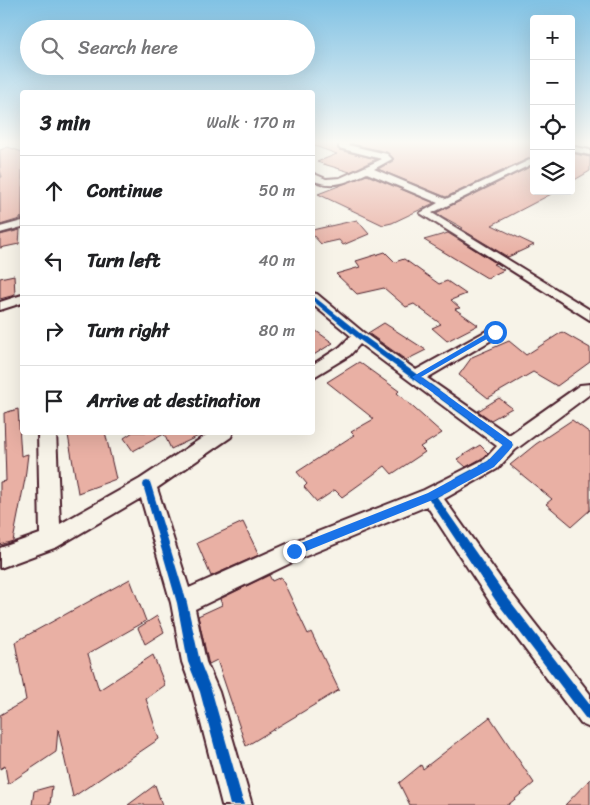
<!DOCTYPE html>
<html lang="en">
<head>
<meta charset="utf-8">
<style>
  body { margin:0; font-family:Sriracha,sans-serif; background:#f2f2f2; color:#202124 }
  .controls { position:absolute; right:15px; top:15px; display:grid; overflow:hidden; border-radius:5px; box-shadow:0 5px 20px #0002 }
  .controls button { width:45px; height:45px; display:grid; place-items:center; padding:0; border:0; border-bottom:1px solid #e0e0e0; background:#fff; color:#202124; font:25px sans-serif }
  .stop { position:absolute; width:15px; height:15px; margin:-11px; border:4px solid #1a73e8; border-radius:50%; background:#fff }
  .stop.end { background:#1a73e8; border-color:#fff; box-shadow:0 1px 5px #0008 }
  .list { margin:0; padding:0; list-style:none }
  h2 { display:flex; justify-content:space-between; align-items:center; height:65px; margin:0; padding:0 20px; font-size:21px }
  h2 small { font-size:16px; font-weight:400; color:#757577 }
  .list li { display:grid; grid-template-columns:32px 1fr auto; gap:15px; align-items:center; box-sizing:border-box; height:70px; padding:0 20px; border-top:1px solid #e0e0e0 }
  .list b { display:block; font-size:19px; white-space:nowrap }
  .list em { font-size:16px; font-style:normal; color:#757577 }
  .icon { flex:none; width:28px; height:28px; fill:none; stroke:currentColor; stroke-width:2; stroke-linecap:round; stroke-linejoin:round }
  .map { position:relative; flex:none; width:590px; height:805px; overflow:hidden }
  .search { position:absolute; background:#fff; box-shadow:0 5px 20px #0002; left:20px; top:20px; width:295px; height:55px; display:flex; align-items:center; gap:12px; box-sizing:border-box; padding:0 18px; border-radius:28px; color:#757577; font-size:19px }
  .panel { position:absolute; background:#fff; box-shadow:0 5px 20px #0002; left:20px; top:90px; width:295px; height:345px; border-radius:5px }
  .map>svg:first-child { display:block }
  .building { fill:#e9b0a4; stroke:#4a1f2b }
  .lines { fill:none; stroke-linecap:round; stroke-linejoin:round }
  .street-casing { stroke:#4a1f2b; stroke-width:4 }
  .street { fill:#f7f3e8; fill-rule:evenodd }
  .cycleway-casing { stroke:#f7f3e8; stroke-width:3 }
  .cycleway { fill:#0057b8; fill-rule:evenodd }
  .route { fill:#1a73e8 }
</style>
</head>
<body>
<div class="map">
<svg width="590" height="805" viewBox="0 0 590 805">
  <rect width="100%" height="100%" fill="#f7f3e8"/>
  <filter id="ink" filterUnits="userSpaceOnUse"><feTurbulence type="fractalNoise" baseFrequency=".02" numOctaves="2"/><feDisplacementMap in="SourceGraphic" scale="10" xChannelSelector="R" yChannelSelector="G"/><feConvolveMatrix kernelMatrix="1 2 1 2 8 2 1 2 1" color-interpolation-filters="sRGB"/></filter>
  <g filter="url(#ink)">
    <path class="building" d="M312 141H341L337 144 339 150 376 159 350 172 317 162 337 154 312 145Z
      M355 141H534V156L446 197 378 169 393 161V158L387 152 352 144Z
      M8 147 22 152V219L21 217 20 219 0 225V177H2L0 170V150Z
      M571 153 590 157V171L571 182Z
      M534 165V191H557L492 225 534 245 508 257 461 229 463 228 436 213Z
      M367 175 434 203 392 223 383 225 318 194Z
      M357 220 369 234 343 245 339 240 321 244 312 234V230Z
      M20 230 19 244 0 248V235Z
      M448 233 496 263 493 264 504 270 487 278 424 240Z
      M385 252 395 262 404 259 439 284 447 281 466 294 451 300 460 308 455 309 478 325 447 341 432 328 441 324 414 304 406 307 384 288 357 294 336 274 360 267 356 261Z
      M14 275 15 295 0 299V278Z
      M384 323 426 350 406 360 368 333Z
      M312 328 333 343 312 356Z
      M562 332 590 348V362L557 386 533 372 488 398 459 375 472 357 509 341 526 355Z
      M359 362 399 391 397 393 442 433 420 447 425 452 392 474 385 466 342 497 335 490 317 502 304 487 307 484 297 472 354 435 351 432 374 419 327 382Z
      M499 398 512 408 491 420 478 411Z
      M18 409 21 456 28 454 25 479 13 541 0 545V482L6 481 4 413Z
      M572 420 590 433V510L572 526 546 504 552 499 510 465 536 444Z
      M75 432H105L116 479 78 493 68 435Z
      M133 432H207L171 449 164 434 133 451 124 438Z
      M480 445 488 453 484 457 466 467 457 459Z
      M243 522 259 555 211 576 197 543Z
      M269 575 272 581 281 577 308 634 311 632 339 690 246 746 217 660 209 664 208 661 198 616 222 605 220 599Z
      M130 579 146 621 88 654 99 690 153 655 165 685 146 699 159 739 73 797 58 729 56 752 8 784 5 766 0 769V715L26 700 15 642Z
      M157 616 164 632 145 644 138 628Z
      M490 717 534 783 508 805H410L399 783 421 765 423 769Z
      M590 779V805H565Z
      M155 785 162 805H128Z
      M52 786 50 805H32L34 791Z"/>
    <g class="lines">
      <defs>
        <path id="street" d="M344 141H353L348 145 387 154 392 159 374 169 446 199 534 158V163L432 213 590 310V320L420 213 438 203 367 173C348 182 333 189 312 180V173L326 179 340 178 382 159 339 148V144Z
          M571 146 590 150V155L571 151Z
          M22 221V227L0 233V227Z
          M312 293 317 294 364 333 416 370 490 329H500L502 332 500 335 427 378 509 435 580 385 590 384V394L515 450 497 469 444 499 508 589 590 694V728L581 724 492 605 427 506 301 558 195 609 206 662 219 692 252 805H222L193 692 182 662 171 603 141 498 57 547 0 568V548L40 534 38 432H56L60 524 140 479 211 432H233L231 437 157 488 189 588 287 544 424 490 485 459 497 446 360 344 350 355 312 378V365L340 347 351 336 312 304Z
          M22 295V303L0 310V302Z"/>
      </defs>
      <use href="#street" class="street-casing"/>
      <use href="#street" class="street"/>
      <defs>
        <path id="cycleway" d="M312 295 361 334 512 443 513 445 512 447 494 467 437 497 504 593 590 705V721L586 719 496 601 427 496 428 493 488 461 503 445 357 338 312 300Z
          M147 481 150 482 151 485 187 603 200 662 212 692 244 805H230L200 692 188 662 177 603 143 485 144 482Z"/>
      </defs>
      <use href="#cycleway" class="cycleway-casing"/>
      <use href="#cycleway" class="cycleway"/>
    </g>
  </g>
  <linearGradient id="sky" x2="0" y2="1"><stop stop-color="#81c2e4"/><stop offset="0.56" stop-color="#fbfaf5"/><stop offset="1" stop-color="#fbfaf5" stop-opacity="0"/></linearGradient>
  <rect width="590" height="254" fill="url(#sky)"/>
  <path class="route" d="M493 330 499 332 421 377 512 442V447L494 467 435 499 294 556 291 554 289 551 291 547 428 493 488 461 503 445 412 377Z"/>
</svg>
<div class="controls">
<button>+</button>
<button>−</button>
<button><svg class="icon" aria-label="locate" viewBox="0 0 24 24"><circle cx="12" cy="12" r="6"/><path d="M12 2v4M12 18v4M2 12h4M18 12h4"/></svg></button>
<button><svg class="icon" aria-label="layers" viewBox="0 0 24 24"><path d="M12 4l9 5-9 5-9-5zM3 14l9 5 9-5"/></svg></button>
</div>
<div class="stop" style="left:495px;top:332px"></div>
<div class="stop end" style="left:294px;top:551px"></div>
<div class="search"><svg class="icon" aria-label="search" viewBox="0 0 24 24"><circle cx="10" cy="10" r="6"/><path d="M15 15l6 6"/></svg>Search here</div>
<section class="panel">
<h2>3 min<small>Walk · 170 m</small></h2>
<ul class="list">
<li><svg class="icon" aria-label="ahead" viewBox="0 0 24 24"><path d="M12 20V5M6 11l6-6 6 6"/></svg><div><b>Continue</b></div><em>50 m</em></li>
<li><svg class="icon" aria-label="left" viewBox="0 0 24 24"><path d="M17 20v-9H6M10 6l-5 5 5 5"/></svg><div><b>Turn left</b></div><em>40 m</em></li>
<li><svg class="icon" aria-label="right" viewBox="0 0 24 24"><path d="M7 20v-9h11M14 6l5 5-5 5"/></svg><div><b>Turn right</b></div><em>80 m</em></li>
<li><svg class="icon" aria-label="arrive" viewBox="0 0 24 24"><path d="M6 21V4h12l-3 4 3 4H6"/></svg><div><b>Arrive at destination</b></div></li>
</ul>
</section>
</div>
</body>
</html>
